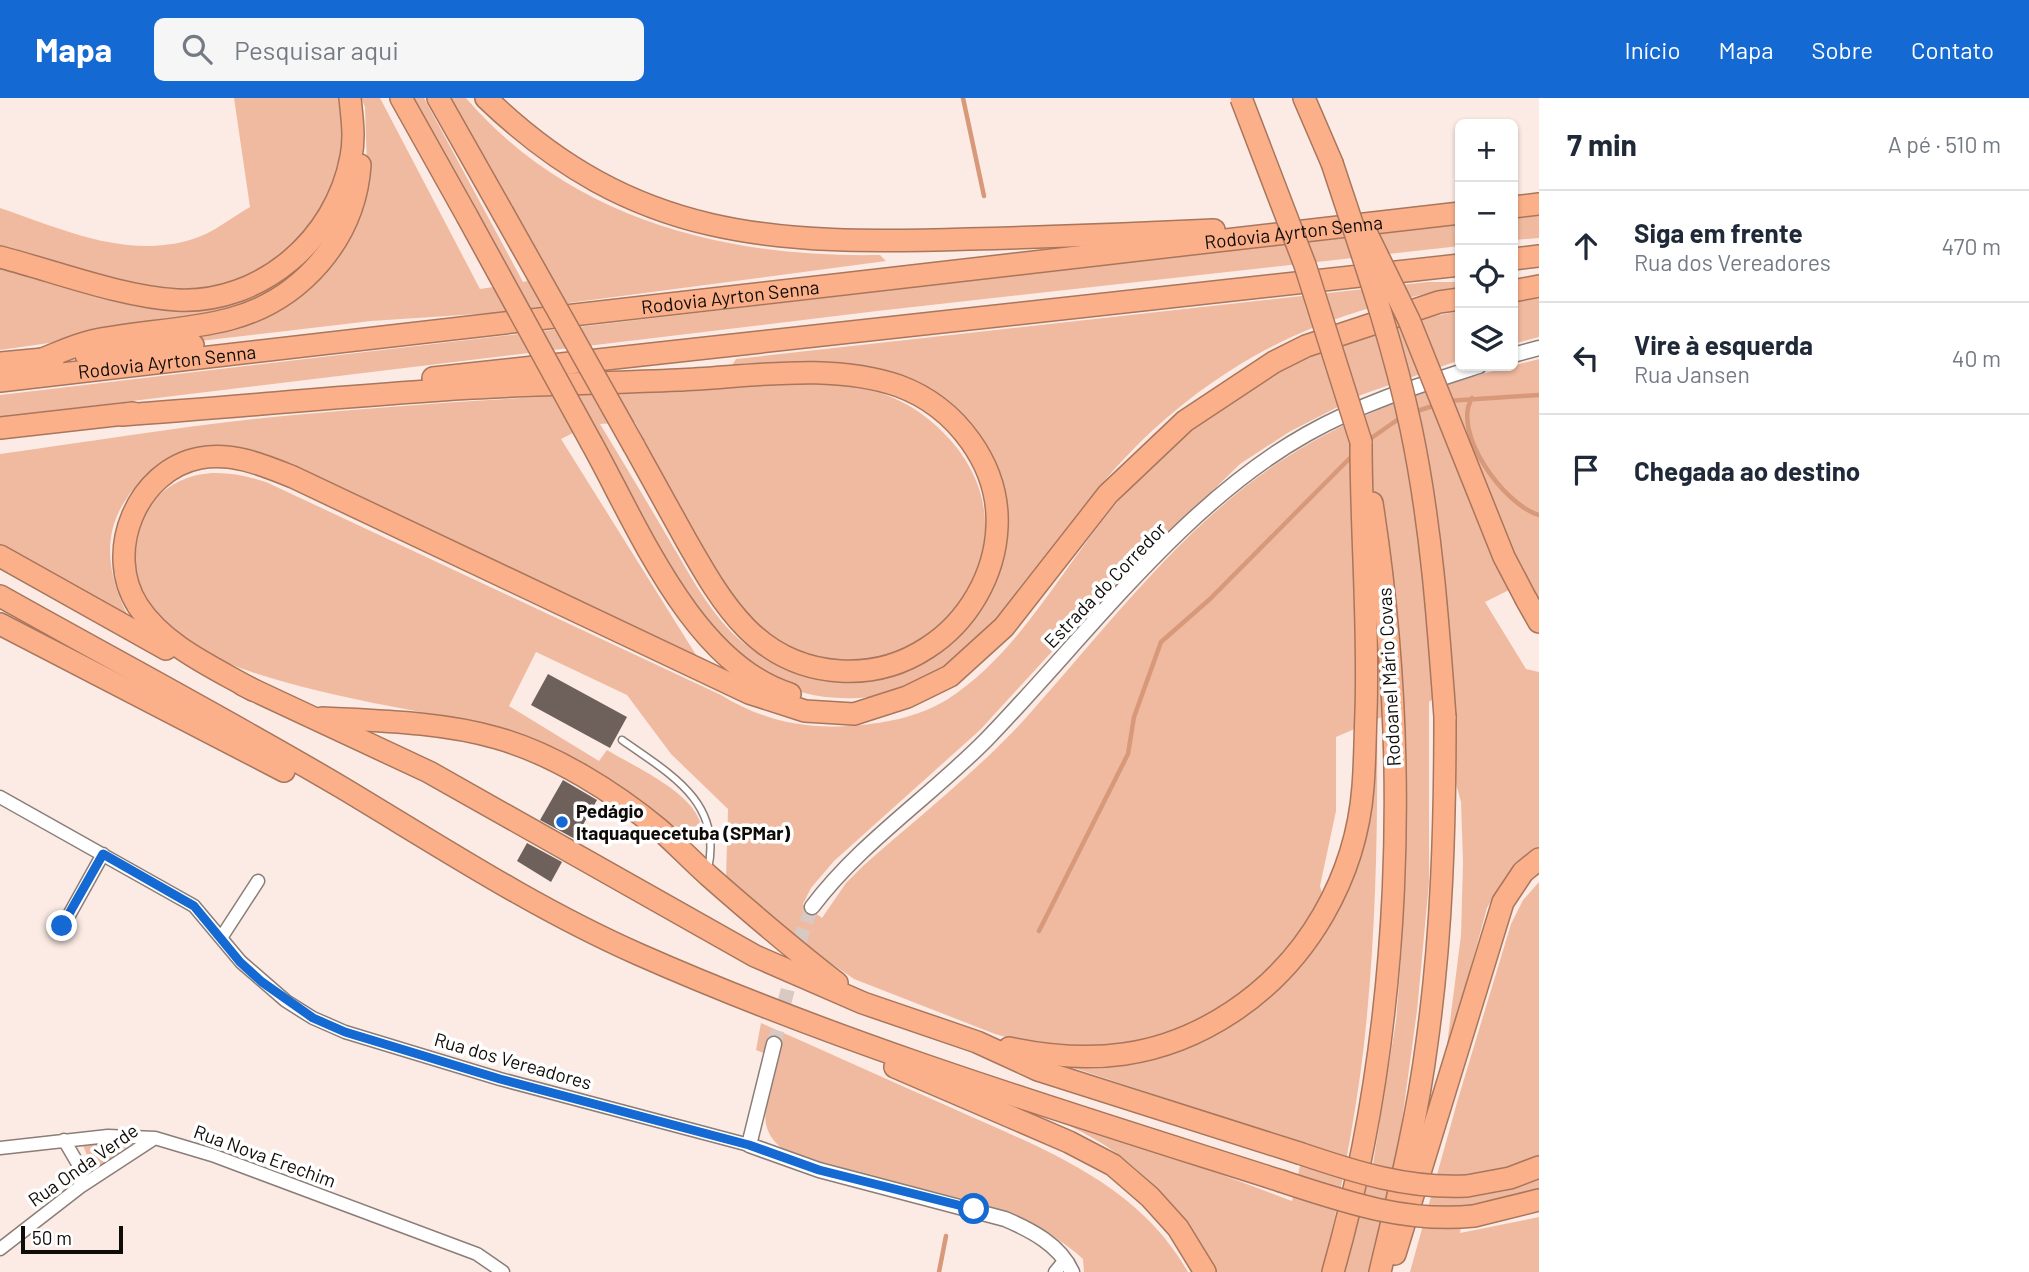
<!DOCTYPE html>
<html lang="pt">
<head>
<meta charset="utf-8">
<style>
  body { margin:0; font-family:Barlow,sans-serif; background:#f6f6f7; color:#1f2937 }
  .controls { position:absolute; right:21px; top:21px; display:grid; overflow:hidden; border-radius:10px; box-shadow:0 2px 5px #0004 }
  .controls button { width:63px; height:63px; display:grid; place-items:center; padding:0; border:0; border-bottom:2px solid #e0e1e3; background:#fff; color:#1f2937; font:35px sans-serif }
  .scale { position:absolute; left:21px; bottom:18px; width:102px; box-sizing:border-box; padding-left:7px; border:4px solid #0f0b08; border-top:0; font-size:19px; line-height:24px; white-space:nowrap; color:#0f0b08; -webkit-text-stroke:5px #fff; paint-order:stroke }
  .stop { position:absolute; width:21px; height:21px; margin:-16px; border:5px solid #1469d3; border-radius:50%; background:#fff }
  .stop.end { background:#1469d3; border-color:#fff; box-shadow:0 2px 7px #0008 }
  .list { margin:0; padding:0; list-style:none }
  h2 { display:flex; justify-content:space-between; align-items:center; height:91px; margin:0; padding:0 28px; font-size:30px }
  h2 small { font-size:23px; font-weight:400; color:#747a83 }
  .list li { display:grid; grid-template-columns:46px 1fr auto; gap:21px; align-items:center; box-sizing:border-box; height:112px; padding:0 28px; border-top:2px solid #e0e1e3 }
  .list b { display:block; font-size:26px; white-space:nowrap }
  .list p { margin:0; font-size:23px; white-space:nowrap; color:#747a83 }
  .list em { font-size:23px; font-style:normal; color:#747a83 }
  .icon { flex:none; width:38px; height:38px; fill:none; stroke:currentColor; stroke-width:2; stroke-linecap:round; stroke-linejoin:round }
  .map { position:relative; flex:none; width:1539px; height:1174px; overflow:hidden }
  header { display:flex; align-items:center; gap:42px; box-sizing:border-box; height:98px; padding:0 35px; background:#1469d3; color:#fff }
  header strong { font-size:33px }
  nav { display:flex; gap:38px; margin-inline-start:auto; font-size:24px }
  .search { width:490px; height:63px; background:#f6f6f7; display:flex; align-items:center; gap:18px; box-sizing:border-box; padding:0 24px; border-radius:10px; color:#747a83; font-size:26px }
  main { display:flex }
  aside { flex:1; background:#fff }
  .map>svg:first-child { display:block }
  .green { fill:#f0baa0 }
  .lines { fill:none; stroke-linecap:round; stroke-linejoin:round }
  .stream { stroke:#d8997a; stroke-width:4.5 }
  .building { fill:#6e615b }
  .tertiary-tunnel { stroke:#d8c9c3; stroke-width:14; stroke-dasharray:14 7; stroke-linecap:butt }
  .service-casing { stroke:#8b7d77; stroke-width:9 }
  .minor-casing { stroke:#8b7d77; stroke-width:15 }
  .tertiary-casing { stroke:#8b7d77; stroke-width:17 }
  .motorway-casing { stroke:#a8765c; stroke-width:24 }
  .service { stroke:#fff; stroke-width:6 }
  .minor { stroke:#fff; stroke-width:12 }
  .tertiary { stroke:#fff; stroke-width:14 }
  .motorway { stroke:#fbb08a; stroke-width:21 }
  .motorway-bridge-casing { stroke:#a8765c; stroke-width:24; stroke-linecap:butt }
  .motorway-bridge { stroke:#fbb08a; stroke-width:21 }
  .route { stroke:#1469d3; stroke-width:9 }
  .poi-dot { fill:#1469d3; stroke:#fff; stroke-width:2.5 }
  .labels { text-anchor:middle; stroke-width:7; stroke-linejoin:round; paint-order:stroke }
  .street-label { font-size:19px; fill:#0f0b08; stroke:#fff }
  .poi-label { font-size:19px; font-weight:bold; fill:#0f0b08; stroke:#fff; text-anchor:start }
</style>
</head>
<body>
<header>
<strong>Mapa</strong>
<div class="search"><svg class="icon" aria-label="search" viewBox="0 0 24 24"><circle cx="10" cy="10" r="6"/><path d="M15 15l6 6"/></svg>Pesquisar aqui</div>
<nav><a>Início</a><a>Mapa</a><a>Sobre</a><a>Contato</a></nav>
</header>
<main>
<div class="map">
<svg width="1539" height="1174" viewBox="0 0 1539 1174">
  <rect width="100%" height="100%" fill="#fbebe4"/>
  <path class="green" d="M234 0H338L344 44 331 97 301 144 251 180 182 195 138 189 0 150V110C62 131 127 162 193 141 213 135 232 119 250 109Z
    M361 0H380L480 191 506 187 405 0H424L523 184 546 178 443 0H466C571 122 726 160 880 157L886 163 493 215 371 223 165 247 303 188 367 70 365 9Z
    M1539 116V140L1513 142V119Z
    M1460 125V148L877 213 0 319V297Z
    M335 132 277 196 211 222 0 252V166L188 209Z
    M1427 184H1460V189C1337 212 1247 247 1153 332 1083 396 1037 479 973 547 942 579 903 597 859 600 751 606 701 527 653 445 631 407 608 368 585 329L561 341 703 568C599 519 495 469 391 420 351 400 277 359 235 355 191 350 149 364 125 403 101 439 109 481 128 518L0 449V356C94 343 188 327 283 318 410 306 538 298 665 293 723 290 815 278 869 292 892 297 915 309 933 325 1084 455 872 664 739 517 725 502 716 479 706 461 681 416 658 370 635 324L600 326C624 366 648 405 671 445 693 482 715 525 750 550 787 577 830 590 875 580 1040 542 1029 322 872 279 819 264 738 273 682 274L732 267 736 261Z
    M1539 200V239L1513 246V204Z
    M1460 213V262L1361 297 1289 334 1240 366 1090 512 980 632 834 763 811 790 803 806 822 820 846 785 863 768C917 720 975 675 1024 622 1103 534 1184 425 1284 361 1361 311 1451 283 1539 261V519L1519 487 1485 504 1526 571 1539 574V750C1516 765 1500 786 1487 810L1445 963 1461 837 1463 764 1461 704 1456 686 1448 590 1429 604V785L1417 913 1397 1059 1368 1174H1341L1373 1066 1396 923 1402 848 1404 610 1377 621C1378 732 1376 844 1363 955 1354 1029 1339 1102 1323 1174H1215C1191 1135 1165 1094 1129 1065 1095 1036 1051 1020 1011 1001L1074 1021 1292 1103 1305 1046 1065 967 1219 933 1249 914 1274 893 1323 836 1373 623 1336 639V713L1320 788 1322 795 1311 819 1270 874 1219 913 1168 937 1090 953 1036 948 995 936 854 881 778 829 726 781 728 711 671 656 627 597 536 554 509 608 599 663 607 652C635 669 690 693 700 724L691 736 680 737C643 707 608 684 567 660 552 652 536 640 520 635 427 609 211 592 153 515 147 507 143 495 139 486 127 461 132 428 150 407 182 369 222 370 266 384L721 597C760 621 801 631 847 628 882 626 917 620 948 601 1013 559 1054 485 1100 426 1124 394 1153 364 1184 338 1264 270 1358 232 1460 213Z
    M1539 784V1066L1467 1086 1465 1100 1505 1093 1539 1081V1093L1464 1110 1460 1135 1539 1119V1174H1410L1458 1001 1511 826 1523 802Z
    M761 925C825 953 888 982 952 1010 1042 1051 1136 1083 1188 1174H1084L1083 1161C1026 1109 946 1098 874 1079 846 1072 819 1064 791 1056 749 1033 769 999 778 961L756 952Z
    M133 1043 88 1080 89 1062 82 1045Z"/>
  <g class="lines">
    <path class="stream" d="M963 0 984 98
      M1472 300C1451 334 1504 407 1539 417
      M1447 303 1539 297
      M1414 314 1436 307
      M1367 343 1403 318
      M1039 833 1128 656 1134 619 1161 544 1210 501 1353 357
      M939 1174 946 1138"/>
  </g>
  <path class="building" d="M548 576 627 619 610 650 531 607Z
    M563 682 597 702 575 741 540 722Z
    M527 745 562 764 551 784 517 763Z"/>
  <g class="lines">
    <path class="tertiary-tunnel" d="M774 946 802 835 812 809"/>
    <defs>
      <path id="service" d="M622 642C670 676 723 704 708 771"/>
      <path id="minor" d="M0 699 194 808 241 864 286 903 313 920 345 934 500 981 749 1047
        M63 828 103 756
        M221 840 258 783
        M64 1042 81 1071 80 1089
        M0 1050 108 1038 155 1040 212 1057 477 1156 503 1174
        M0 1151 80 1089 155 1040
        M1055 1174 1065 1162"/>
      <path id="tertiary" d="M1513 257 1539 250
        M812 809C860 745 931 698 987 641 1086 539 1182 406 1307 336 1362 305 1420 287 1479 268
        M774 946 749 1047 819 1072 1005 1121C1031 1132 1060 1147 1072 1174"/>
      <g id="motorway">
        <path d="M401 0 467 118"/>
        <path d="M438 0 503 115"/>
        <path d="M486 0C634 143 775 147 969 141 1051 139 1132 136 1214 132"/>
        <path d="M1304 0 1332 65"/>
        <path d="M1513 109 1539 106"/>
        <path d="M0 159C54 173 122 199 177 202 261 206 336 141 351 59 355 39 352 20 350 0"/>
        <path d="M1513 161 1539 158"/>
        <path d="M1513 193 1539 188"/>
        <path d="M86 257 193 247"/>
        <path d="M42 261C58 255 75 247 92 243 138 233 185 233 230 221 301 202 355 141 360 67"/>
        <path d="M0 265 54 260"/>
        <path d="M433 280 1460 167"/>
        <path id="s1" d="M0 283 1460 115"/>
        <path d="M122 317C238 309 355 297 472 290 541 286 610 285 678 282 749 279 831 264 899 288 956 309 1000 367 997 429 995 477 968 524 927 550 901 567 872 575 840 573 758 568 723 507 686 442 669 411 651 379 634 348"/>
        <path d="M0 330 133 315"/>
        <path d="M592 346C638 429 693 566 790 596"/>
        <path d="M0 458 166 551"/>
        <path d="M0 498C114 562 229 623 341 689 438 747 534 810 638 856 846 948 1065 1014 1281 1083"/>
        <path d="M1526 501 1539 524"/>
        <path d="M0 526 284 673"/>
        <path d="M243 587 429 674 755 858 863 905 977 944 1038 972 1299 1055"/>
        <path d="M253 592C213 569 164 548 138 508 103 454 137 372 200 360 233 354 263 367 293 379L749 595 805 613 854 616 907 599 950 578 1004 529 1108 396 1185 323 1274 264 1306 248 1439 204 1460 201"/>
        <path d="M322 620C380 623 441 624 497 640 554 656 614 694 659 731 676 746 692 763 710 779 751 815 793 851 837 885"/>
        <path d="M1009 950C1090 967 1161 961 1232 914 1308 864 1356 779 1363 689 1365 664 1365 639 1366 614 1369 524 1361 434 1361 344"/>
        <path d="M895 969 1069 1044 1113 1067 1150 1099 1178 1130 1205 1174"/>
        <path d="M1467 1088 1510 1080 1539 1069"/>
        <path d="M1474 1118 1539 1102"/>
        <path d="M1395 1156 1503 804 1523 774 1539 761"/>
        <path d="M1333 1174C1403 928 1411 656 1372 405"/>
        <path d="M1380 1174C1398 1098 1417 1022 1427 944 1442 837 1445 727 1445 619"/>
      </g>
    </defs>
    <use href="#service" class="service-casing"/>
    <use href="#minor" class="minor-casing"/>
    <use href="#tertiary" class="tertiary-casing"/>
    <use href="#motorway" class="motorway-casing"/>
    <use href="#service" class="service"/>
    <use href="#minor" class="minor"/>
    <use href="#tertiary" class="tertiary"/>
    <use href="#motorway" class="motorway"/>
    <defs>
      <path id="motorway-bridge" d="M1241 0 1305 167 1361 344
        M1332 65C1361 153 1392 240 1411 330 1431 425 1438 522 1445 619
        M503 115 634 348
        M467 118 592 346
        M1367 136 1409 222 1504 459 1526 501
        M1299 1055C1355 1074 1407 1091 1467 1088
        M1281 1083C1345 1104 1406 1125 1474 1118"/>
    </defs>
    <use href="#motorway-bridge" class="motorway-bridge-casing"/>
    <use href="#motorway-bridge" class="motorway-bridge"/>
  </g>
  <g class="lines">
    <path class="route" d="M62 828 103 756 194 808 240 864 262 884 313 920 345 934 500 981 749 1047 819 1072 974 1111"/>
  </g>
  <circle class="poi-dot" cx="562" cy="724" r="7"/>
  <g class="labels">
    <g class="street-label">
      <text dy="7" stroke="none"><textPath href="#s1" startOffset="1302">Rodovia Ayrton Senna</textPath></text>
      <text dy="7" stroke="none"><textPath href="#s1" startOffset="735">Rodovia Ayrton Senna</textPath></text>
      <text dy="7" stroke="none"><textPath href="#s1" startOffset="168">Rodovia Ayrton Senna</textPath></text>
      <text transform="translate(1105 487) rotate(-46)" y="7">Estrada do Corredor</text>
      <text transform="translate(1389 579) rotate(-93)" y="7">Rodoanel Mário Covas</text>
      <text transform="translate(513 963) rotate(16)" y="7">Rua dos Vereadores</text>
      <text transform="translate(265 1058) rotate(20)" y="7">Rua Nova Erechim</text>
      <text transform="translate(83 1067) rotate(-35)" y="7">Rua Onda Verde</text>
    </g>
    <g class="poi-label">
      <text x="576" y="720">Pedágio<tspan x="576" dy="22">Itaquaquecetuba (SPMar)</tspan></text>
    </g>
  </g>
</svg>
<div class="controls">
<button>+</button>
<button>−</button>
<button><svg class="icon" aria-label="locate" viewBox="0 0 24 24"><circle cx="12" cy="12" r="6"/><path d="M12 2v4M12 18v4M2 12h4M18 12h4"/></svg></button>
<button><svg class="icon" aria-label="layers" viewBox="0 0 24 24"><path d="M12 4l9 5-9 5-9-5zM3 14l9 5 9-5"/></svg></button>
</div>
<div class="scale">50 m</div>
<div class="stop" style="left:974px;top:1111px"></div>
<div class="stop end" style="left:62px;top:828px"></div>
</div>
<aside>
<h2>7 min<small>A pé · 510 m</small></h2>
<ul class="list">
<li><svg class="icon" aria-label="ahead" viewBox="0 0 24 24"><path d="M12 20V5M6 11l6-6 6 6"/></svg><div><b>Siga em frente</b><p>Rua dos Vereadores</p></div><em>470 m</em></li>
<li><svg class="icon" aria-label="left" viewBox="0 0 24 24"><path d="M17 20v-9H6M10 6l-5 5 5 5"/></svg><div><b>Vire à esquerda</b><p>Rua Jansen</p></div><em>40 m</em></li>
<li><svg class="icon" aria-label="arrive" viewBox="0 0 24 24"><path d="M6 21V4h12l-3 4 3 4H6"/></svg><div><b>Chegada ao destino</b></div></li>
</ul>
</aside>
</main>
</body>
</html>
